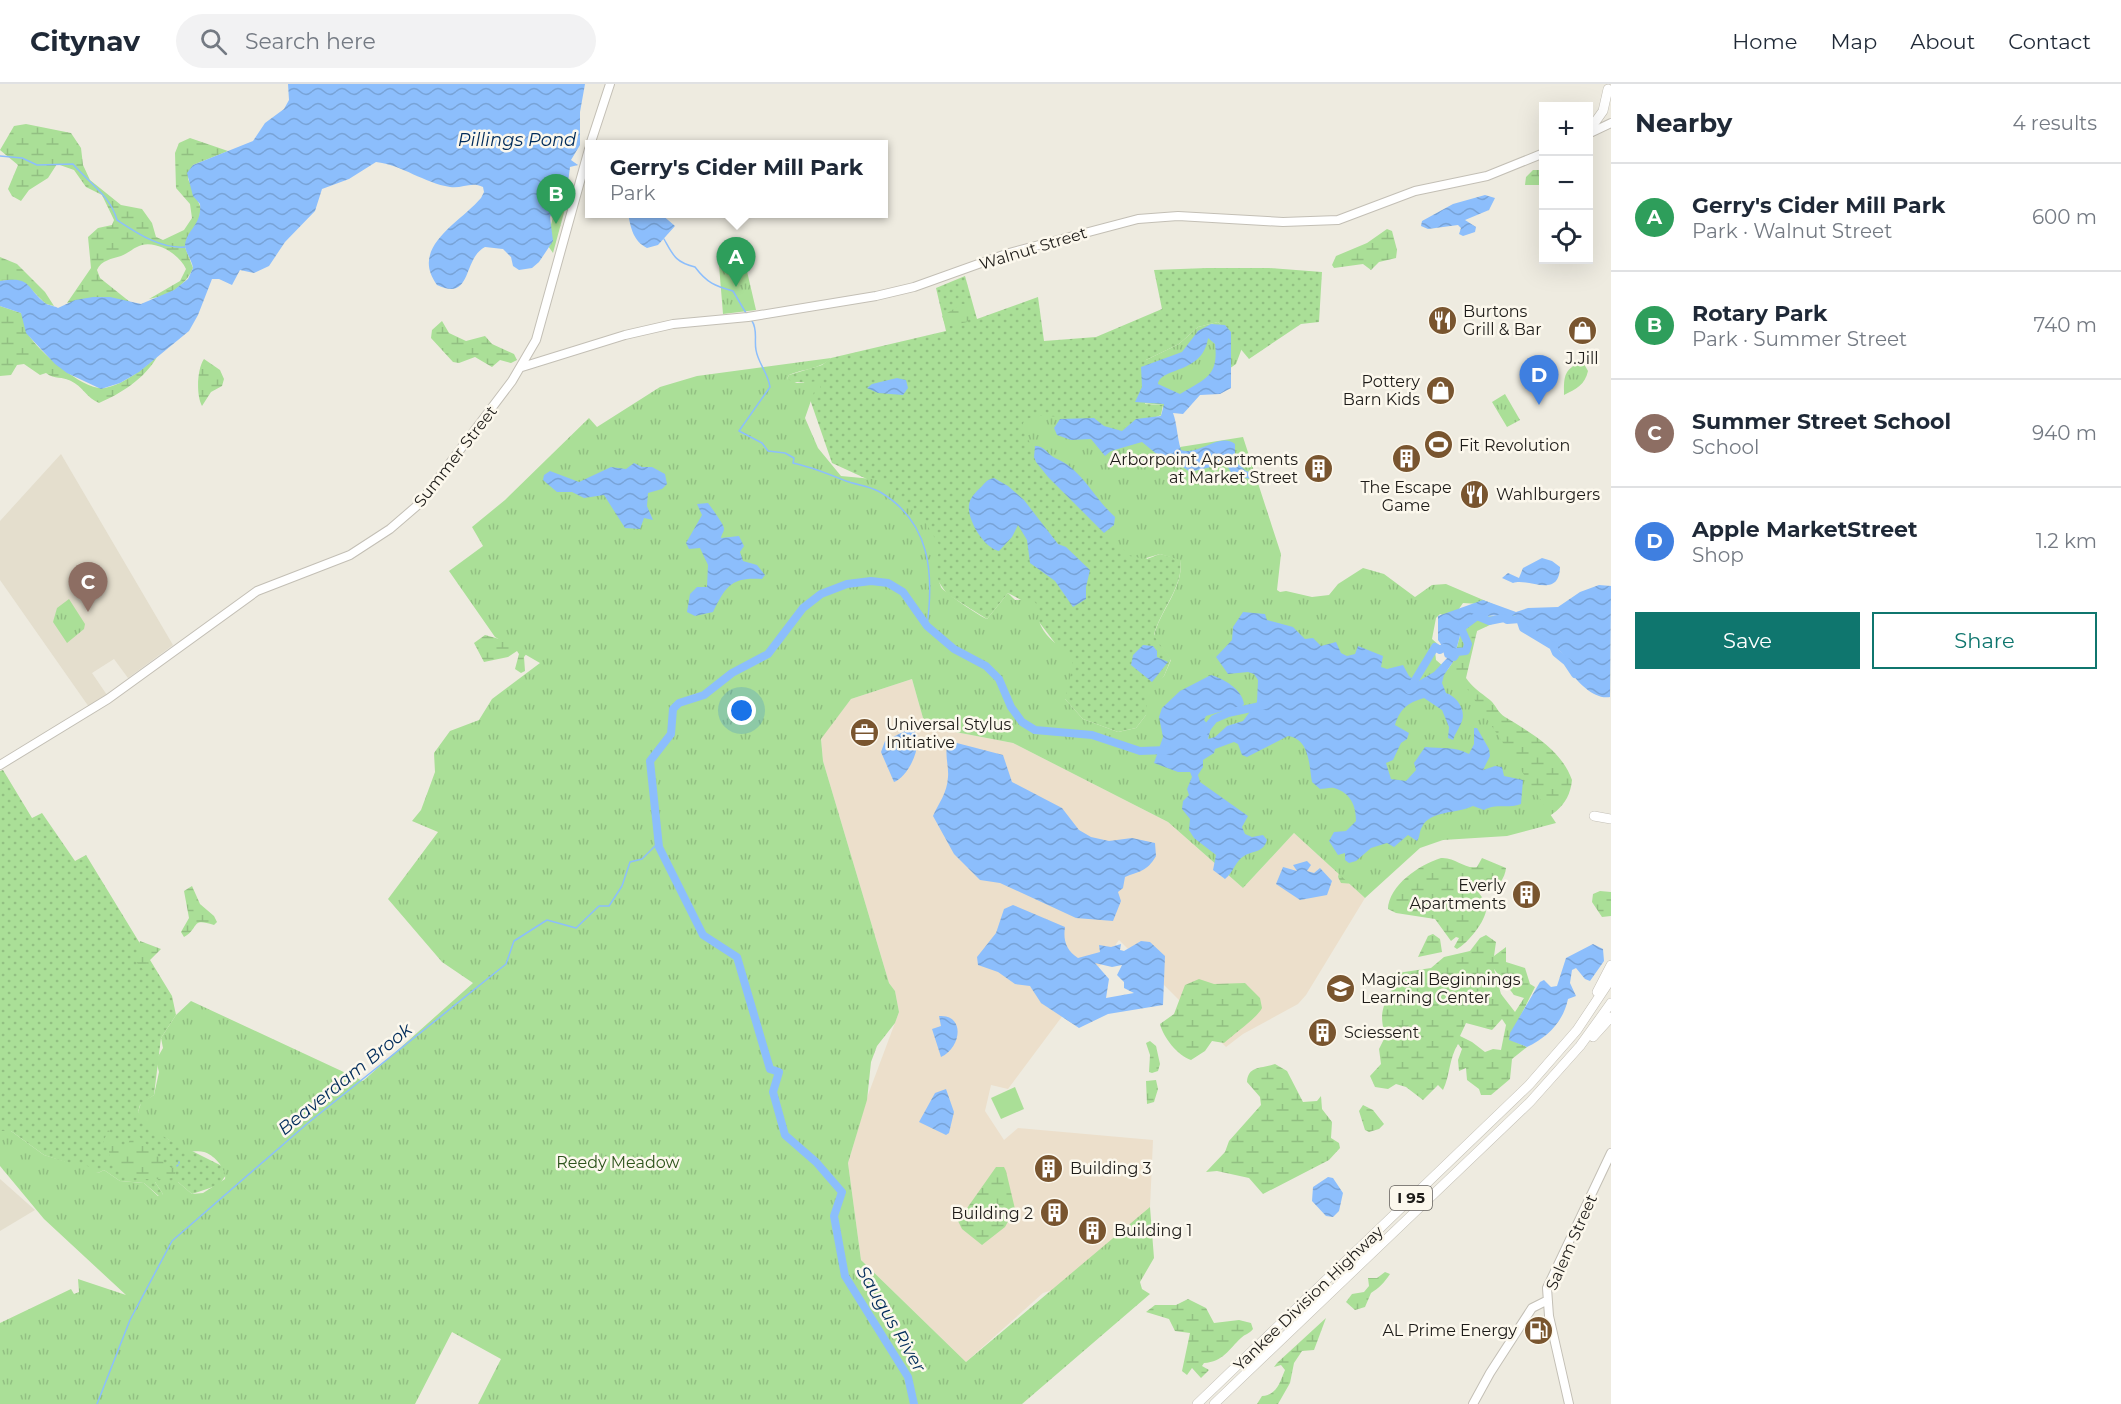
<!DOCTYPE html>
<html lang="en">
<head>
<meta charset="utf-8">
<style>
  body { margin:0; font-family:Montserrat,sans-serif; background:#f2f2f3; color:#1f2937 }
  .controls { position:absolute; right:18px; top:18px; display:grid; overflow:hidden; border-radius:0px; box-shadow:0 6px 24px #0002 }
  .controls button { width:54px; height:54px; display:grid; place-items:center; padding:0; border:0; border-bottom:2px solid #e0e1e3; background:#fff; color:#1f2937; font:30px sans-serif }
  .you { position:absolute; left:742px; top:627px; width:21px; height:21px; margin:-15px; border:4px solid #fff; border-radius:50%; background:#1a73e8; box-shadow:0 0 0 9px #1a73e833 }
  .badge { display:grid; place-items:center; width:39px; height:39px; border-radius:50%; background:#0f766e; color:#fff; font-size:20px; font-weight:700 }
  .pin { position:absolute; translate:-50% -50px; filter:drop-shadow(0 2px 3px #0008) }
  .pin::after { content:''; position:absolute; top:32px; width:21px; height:18px; background:inherit; clip-path:polygon(0 0,100% 0,50% 100%) }
  .popup { position:absolute; left:585px; top:56px; width:303px; height:78px; box-sizing:border-box; display:grid; place-content:center; border-radius:0px; background:#fff; filter:drop-shadow(0 2px 4px #0005); font-size:20px; white-space:nowrap; color:#747a83 }
  .popup b { font-size:22px; color:#1f2937 }
  .popup::after { content:''; position:absolute; left:50%; top:100%; margin-left:-12px; border:12px solid transparent; border-top-color:#fff }
  .list { margin:0; padding:0; list-style:none }
  h2 { display:flex; justify-content:space-between; align-items:center; height:78px; margin:0; padding:0 24px; font-size:26px }
  h2 small { font-size:20px; font-weight:400; color:#747a83 }
  .list li { display:grid; grid-template-columns:39px 1fr auto; gap:18px; align-items:center; box-sizing:border-box; height:108px; padding:0 24px; border-top:2px solid #e0e1e3 }
  .list b { display:block; font-size:22px; white-space:nowrap }
  .list p { margin:0; font-size:20px; white-space:nowrap; color:#747a83 }
  .list em { font-size:20px; font-style:normal; color:#747a83 }
  .actions { display:flex; gap:12px; padding:18px 24px }
  .actions a { flex:1; padding:14px 0; border:2px solid #0f766e; border-radius:0px; text-align:center; font-size:21px; color:#0f766e }
  .actions .main { background:#0f766e; color:#fff }
  .icon { flex:none; width:33px; height:33px; fill:none; stroke:currentColor; stroke-width:2; stroke-linecap:round; stroke-linejoin:round }
  .map { position:relative; flex:none; width:1611px; height:1320px; overflow:hidden }
  header { display:flex; align-items:center; gap:36px; box-sizing:border-box; height:84px; padding:0 30px; background:#fff; border-bottom:2px solid #e0e1e3 }
  header strong { font-size:28px }
  nav { display:flex; gap:33px; margin-inline-start:auto; font-size:21px }
  .search { width:420px; height:54px; background:#f2f2f3; display:flex; align-items:center; gap:15px; box-sizing:border-box; padding:0 21px; border-radius:33px; color:#747a83; font-size:22px }
  main { display:flex }
  aside { flex:1; background:#fff }
  .map>svg:first-child { display:block }
  .commercial { fill:#ecdfcb }
  .built { fill:#e4decd }
  .grass { fill:url(#grass-dots) }
  .wetland { fill:url(#wetland-marsh); fill-rule:evenodd }
  .park { fill:url(#park-tufts) }
  .pitch { fill:#aadf97 }
  .water { fill:url(#water-waves); fill-rule:evenodd }
  .lines { fill:none; stroke-linecap:round; stroke-linejoin:round }
  .stream { stroke:#8cbefc; stroke-width:1.5 }
  .river { stroke:#8cbefc; stroke-width:8 }
  .major-casing { stroke:#c3bfb5; stroke-width:10 }
  .highway-casing { stroke:#c3bfb5; stroke-width:10 }
  .major { stroke:#fff; stroke-width:8 }
  .highway { stroke:#fff; stroke-width:9 }
  .labels { text-anchor:middle; stroke-width:5; stroke-linejoin:round; paint-order:stroke }
  .shield { fill:#fcf8ed; stroke:#615e59; stroke-width:1.5 }
  .shield-label { font-size:15px; font-weight:bold; fill:#1e1c19 }
  .street-label { font-size:16px; fill:#1e1c19; stroke:#fcf8ed }
  .poi-label { font-size:16px; fill:#1e1c19; stroke:#fcf8ed; text-anchor:start }
  .park-label { font-size:16px; fill:#2d541c; stroke:#fcf8ed }
  .water-label { font-size:18px; font-style:italic; fill:#002c5b; stroke:#fcf8ed }
</style>
</head>
<body>
<header>
<strong>Citynav</strong>
<div class="search"><svg class="icon" aria-label="search" viewBox="0 0 24 24"><circle cx="10" cy="10" r="6"/><path d="M15 15l6 6"/></svg>Search here</div>
<nav><a>Home</a><a>Map</a><a>About</a><a>Contact</a></nav>
</header>
<main>
<div class="map">
<svg width="1611" height="1320" viewBox="0 0 1611 1320">
  <defs>
    <pattern id="grass-dots" width="8" height="8" patternUnits="userSpaceOnUse" patternTransform="scale(1.5)"><rect width="8" height="8" fill="#aadf97"/><path d="M2 2h.1M6 6h.1" fill="none" stroke="#92bf82" stroke-width="1.8" stroke-linecap="round"/></pattern>
    <pattern id="wetland-marsh" width="20" height="14" patternUnits="userSpaceOnUse" patternTransform="scale(1.5)"><rect width="20" height="14" fill="#aadf97"/><path d="M1 5h8M5 5V1M11 12h8M15 12V8" fill="none" stroke="#92bf82"/></pattern>
    <pattern id="park-tufts" width="24" height="20" patternUnits="userSpaceOnUse" patternTransform="scale(1.5)"><rect width="24" height="20" fill="#aadf97"/><path d="M3 7l-1-3M5 7V3M7 7l1-3M15 17l-1-3M17 17v-4M19 17l1-3" fill="none" stroke="#92bf82"/></pattern>
    <pattern id="water-waves" width="16" height="10" patternUnits="userSpaceOnUse" patternTransform="scale(1.5)"><rect width="16" height="10" fill="#8cbefc"/><path d="M0 5q4-4 8 0t8 0" fill="none" stroke="#78a3d7"/></pattern>
  </defs>
  <rect width="100%" height="100%" fill="#eeebe0"/>
  <path class="commercial" d="M912 595 923 634 945 646 1013 659 1168 738 1243 804 1294 749 1365 814 1306 911 1298 920 1243 950 1226 963 1119 856 1008 1005 991 1001 985 1027 1004 1056 1018 1044 1153 1056 1150 1123 1139 1150 1059 1204 1043 1209 966 1278 861 1176 848 1079 868 1011 899 928 895 907 889 899 823 677 821 654 851 615Z"/>
  <path class="built" d="M61 370 173 561 128 594 114 575 92 589 107 611 89 623 0 496V437Z
    M0 1095 35 1126 0 1147Z"/>
  <path class="grass" d="M1207 184H1269L1322 188 1319 238 1301 240 1249 275 1218 238 1198 243 1179 260 1146 276 1145 320 1163 321 1161 331 1118 348 1039 333 1147 475 1160 470 1180 475C1185 501 1160 526 1154 551L1171 575 1164 592 1154 602 1146 631 1136 644 1118 648 1083 635 1065 615 1055 559 1023 517 1008 509 987 535 947 510 869 396 832 379 804 298H789L787 295 789 291 822 281 831 274 946 247 936 204 965 192 977 235 1038 213 1044 257 1096 253 1162 225 1154 186Z
    M3 686 32 734 42 729 75 777 86 771 172 912 176 931 161 954 154 1011 140 1021 138 1028 168 1055 222 1082 226 1091 219 1101 192 1110 178 1098H155L163 1110 160 1113 144 1099 120 1097 104 1086 98 1089 44 1071 11 1047H0V687Z"/>
  <path class="wetland" d="M26 40 71 49 81 64 83 81 90 96 121 121 142 125 152 139 156 153 163 156 184 146 192 134 190 120 176 104 175 69 179 59 190 54 228 67 193 81 188 95 201 124 198 140 187 154 185 163 193 184C185 203 168 212 149 215L180 197 186 185C180 171 158 157 142 161 134 163 129 169 121 172 112 175 101 176 97 186L100 194 130 218 101 213 67 219 91 184 88 153 98 144 112 141 114 136 102 111 86 103 74 86 57 80 48 94 29 106 21 117 12 112 8 105 18 81 0 66 14 42Z
    M1533 86H1543V101H1525L1526 93Z
    M1387 145 1392 147 1397 166 1396 174 1379 178 1371 186 1363 180 1334 184 1332 181 1336 172 1367 159Z
    M0 173 17 180 45 208 54 222 46 220C30 205 25 194 0 197Z
    M962 220H968C975 225 971 232 967 238L946 243 942 232Z
    M0 222 21 229C26 235 23 243 28 250 39 268 85 308 105 304 125 300 142 285 157 273 144 295 122 309 99 319 87 314 82 302 71 297 62 292 55 296 46 289L40 291 24 280 17 281 11 291 0 292Z
    M442 237 449 249 466 257 485 252 492 260 514 270 517 276 511 279 500 276 492 283 475 273 459 279 453 278 431 254 432 246Z
    M204 275 220 286 224 295 222 302 211 308 202 322C196 311 197 285 204 275Z
    M1514 531 1522 535 1494 539 1477 547 1466 594C1473 604 1480 608 1490 616 1496 621 1498 629 1505 633 1531 649 1561 665 1572 696 1567 750 1493 745 1451 751 1444 752 1435 752 1428 755 1397 769 1378 804 1341 799L1338 793 1341 779 1444 591 1453 578 1462 544 1477 533Z
    M485 551 531 564 524 573 525 587 521 589 515 585 519 570 517 567 508 573 484 578 474 559Z
    M1441 774C1456 773 1463 785 1477 783L1482 774 1506 784C1505 794 1498 805 1487 806L1481 802 1477 804C1478 811 1485 814 1486 821 1489 834 1468 859 1457 865L1454 863 1459 854 1456 853 1451 857 1435 835 1396 829 1388 825C1389 801 1419 781 1441 774Z
    M192 802 200 820 214 832 217 838 214 841C190 833 200 844 184 853L181 848 189 834 184 807Z
    M1600 807 1611 808V832L1602 833 1592 818 1593 810Z
    M1433 850 1440 855 1442 868 1418 873 1428 852Z
    M1486 851 1496 858 1494 872 1506 863V878L1525 884 1530 900 1535 903 1509 955 1527 963 1512 975 1510 995 1491 1011H1481L1479 1005 1467 996 1466 984 1459 987 1458 976 1462 965 1458 960C1449 974 1450 992 1443 1006L1438 1001 1423 1016 1406 1003 1396 1000 1388 1005 1375 1003 1370 992 1381 980 1379 965 1385 953C1381 933 1380 929 1389 910 1392 904 1395 904 1396 896L1391 890 1431 884 1444 873 1470 867 1480 854ZM1494 885 1514 911 1524 914 1515 928 1501 910ZM1502 935 1506 941 1501 966 1493 965 1485 968 1472 958 1460 952 1466 939 1492 946Z
    M140 857 161 865 150 876 146 888 135 877Z
    M1199 895 1214 900 1245 899 1260 914 1262 924C1258 933 1234 950 1224 959L1212 957 1205 967 1191 976C1178 972 1163 953 1160 940L1174 930 1185 901Z
    M1150 957 1156 962 1160 980 1158 987 1152 989 1149 988 1150 971 1146 959Z
    M1275 980 1287 987 1303 1018 1317 1017 1321 1012 1322 1025 1332 1038 1331 1054 1339 1059 1340 1064 1329 1076 1263 1110 1249 1094 1217 1087 1206 1088 1225 1068 1229 1057 1261 1021 1260 1013 1247 998C1248 981 1262 985 1275 980Z
    M1156 996 1158 1005 1154 1018 1147 1020 1146 997Z
    M1363 1021 1373 1026 1384 1040 1379 1045 1369 1048 1365 1046 1359 1027Z
    M108 1046 123 1062 128 1061 132 1049 135 1048 166 1081 172 1084 177 1082 174 1094C157 1095 121 1099 112 1080 108 1071 112 1066 103 1059Z
    M996 1083H1004L1006 1087 1015 1125 1005 1143 982 1161 962 1145 958 1137Z
    M1385 1188 1390 1190C1384 1199 1379 1204 1371 1209L1365 1223 1355 1226 1346 1218 1352 1210 1364 1208 1369 1202 1368 1194H1377Z
    M1188 1215 1206 1224 1214 1239 1239 1236 1251 1239 1253 1245C1249 1250 1245 1250 1241 1254 1229 1265 1223 1278 1204 1279L1202 1282 1209 1286 1201 1294 1192 1284 1187 1291 1182 1287 1190 1249 1175 1247 1169 1235 1146 1228 1155 1221H1176Z
    M1326 1234 1314 1266 1302 1267 1294 1279 1290 1299 1278 1320H1257L1262 1312C1277 1311 1280 1298 1285 1286L1281 1281 1274 1283 1277 1279Z"/>
  <path class="park" d="M559 111 568 114 553 169 546 159Z
    M743 170 756 226 723 230 719 181Z
    M1218 238 1242 264 1236 280 1175 323 1168 338 1180 363 1243 353 1281 470 1277 506 1280 508 1286 507 1312 513 1329 511 1338 500 1363 484 1384 490 1415 513 1432 501 1446 500 1495 521 1463 519 1452 535 1440 530 1436 534 1432 555 1440 562 1435 567 1436 576 1464 600 1556 739 1507 752 1443 756 1420 764 1365 814 1294 749 1243 804 1168 738 1013 659 945 646 923 634 912 595 851 615 821 655 823 677 889 899 895 907 899 928 895 939 877 962 871 978 867 1016 848 1079 861 1176 966 1278 1150 1123 1154 1174 1140 1198 1142 1205 1150 1210 1022 1320H478L501 1275 452 1248 415 1320H0V1239L71 1205 74 1210 79 1208 78 1195 126 1211 44 1135 0 1082V1047H11L44 1071 80 1082 83 1079 98 1089 104 1086 120 1097 144 1099 158 1112 163 1110 155 1098H178L192 1110 203 1109 225 1095C227 1085 213 1070 204 1068 198 1066 190 1069 186 1066 169 1055 148 1046 138 1028L141 1019 154 1011 159 988 156 976 163 964 161 954 176 931 191 917 363 997 473 899 442 878 388 815 438 748 412 737 421 726 431 699 435 688 434 669 450 647 479 636 492 615 540 579 495 553 449 487 483 462 472 443 505 416 589 334 597 343 660 303 697 292 831 274C821 285 802 285 789 291L787 295 797 299 820 297V306L814 308 805 334 818 364 841 392 883 396 924 436 941 464 934 480C936 487 938 496 941 503 942 507 981 533 987 535L1008 509 1015 516 1032 515C1043 525 1036 531 1041 542 1046 553 1059 563 1069 568L1073 581 1065 615 1083 635 1118 648 1136 644 1146 631 1147 605 1164 592 1171 576 1154 552C1160 526 1185 502 1180 476L1160 470 1143 475 1129 471C1104 447 1025 372 1023 339 1036 321 1100 343 1118 348L1137 336 1157 335 1163 329V321L1142 319 1138 312 1145 301 1142 285 1146 276 1179 260 1198 243Z
    M1580 279 1584 280 1588 287C1585 301 1576 305 1564 311 1564 295 1563 285 1580 279Z
    M1505 310 1520 336 1507 343 1492 318Z
    M69 515 85 540 84 545 67 559 53 538 57 524Z"/>
  <path class="pitch" d="M1015 1003 1024 1025 1001 1035 991 1014Z"/>
  <path class="water" d="M288 0H585L580 28V61L571 76 578 81 570 83 567 107 557 118 550 133 553 157 539 178 532 184 519 186 513 182 511 173 503 165 485 163C462 175 473 218 437 201 409 163 460 139 481 114L484 108 483 103C471 97 462 105 450 103 424 99 402 81 376 78L349 95 322 105 315 127 285 158 269 182 254 189 240 186 232 201 219 195H212L198 231 189 247 139 288 120 299 101 305 67 289 55 280 26 249 21 229 0 222V197C32 192 25 203 45 219 49 222 53 221 58 224L75 216 93 213H110L141 220 174 206 188 195 193 184C192 176 185 168 185 161 187 145 202 141 200 120L193 112 187 89 193 81 253 57 265 39 284 25 289 16Z
    M1485 111 1495 114 1489 126 1465 136 1476 143 1475 148 1463 152 1459 150 1461 144 1458 141 1428 145 1421 142 1422 137 1453 120Z
    M628 130H661L675 142 658 161 647 164C633 157 631 144 628 130Z
    M1211 240 1225 241 1231 248V304L1220 310 1200 311 1183 330 1173 329C1177 339 1177 354 1181 366 1200 372 1219 348 1235 360V377L1246 387 1253 389 1250 395 1232 390 1223 375 1215 382 1190 388 1170 374 1159 372 1142 358 1111 367 1105 372 1091 355 1071 356 1057 351 1054 344 1060 335 1094 334 1104 342 1122 347 1136 335 1161 332 1164 320 1135 318 1142 303 1141 283 1182 268 1198 247ZM1208 254 1215 260C1219 293 1204 295 1180 310L1158 300C1161 283 1203 290 1208 254Z
    M897 294 906 296 908 304 903 311 878 309 867 304 872 300Z
    M1035 362C1045 362 1047 370 1055 374 1082 385 1093 413 1115 433L1114 441 1104 449 1048 393 1036 378 1034 373Z
    M634 379 642 383H652L665 390 667 400 662 405 648 409 647 422 653 436 644 434 640 445 625 444 604 411 584 414 572 408H557L543 396 544 391 550 387 579 398 611 383 626 385Z
    M994 394 1008 402 1024 416 1058 460 1066 463 1090 486 1086 503V515L1073 523 1055 497 1030 479 1027 456 1018 441 1012 453 999 467C984 464 967 436 969 421 970 414 974 410 979 405 985 400 985 396 994 394Z
    M708 419C711 423 725 442 724 445 724 448 721 451 721 454L739 452 744 462 740 468 743 477 757 481 765 491 762 495C731 493 726 502 713 528L695 532 687 528 690 510 697 503H707L708 481 700 464 689 465 686 459 702 431 697 420Z
    M1542 474 1552 477 1560 483C1559 516 1528 493 1513 499L1502 494 1508 489 1519 494 1523 484Z
    M1599 501 1611 502 1610 613C1595 616 1578 599 1570 587 1569 584 1570 581 1569 578 1562 565 1534 547 1521 541V534L1514 531 1509 536C1494 526 1475 534 1462 544L1453 578 1444 591 1442 599 1446 609C1456 612 1466 625 1462 637 1460 643 1455 649 1453 656L1448 654 1449 643 1442 626 1424 614C1407 619 1400 625 1395 641L1409 649 1407 655 1401 659 1393 676 1386 679 1391 695 1406 697 1416 686 1414 679 1425 663C1442 665 1454 662 1469 670L1474 660V644H1477L1489 665 1490 672 1483 686 1495 682 1502 683 1504 692 1523 696 1521 720C1508 725 1496 719 1484 726L1473 722C1457 730 1430 726 1422 743 1419 748 1420 753 1417 757L1408 751 1394 763 1387 759 1371 764 1356 777 1349 779 1345 776V769L1338 771 1329 757 1334 748 1346 747 1356 737C1356 722 1351 709 1334 704 1330 703 1324 705 1320 705L1312 698C1309 682 1310 655 1288 652L1247 673 1242 671 1238 660 1234 658 1215 665 1214 669 1203 676V683L1198 691 1200 698 1248 732 1242 743 1245 750 1252 753 1263 751 1267 756C1263 769 1254 766 1244 772 1236 776 1233 789 1225 795L1213 786 1216 771 1194 754 1189 746 1190 735 1182 725 1183 717 1189 711 1187 705 1192 693 1190 688H1178L1154 679 1163 653 1159 633 1162 624 1180 607 1211 591C1224 595 1242 605 1244 620L1235 630 1226 626 1206 632 1204 636 1211 644 1208 655 1215 653 1227 642 1243 637 1257 618 1258 596 1254 590 1248 588 1228 590 1216 573 1232 556 1233 543 1243 528 1265 530 1267 536 1293 543 1305 555 1313 554 1321 562 1336 558 1341 569 1347 572 1355 570 1358 562 1383 572 1381 583 1387 585 1403 581 1409 592 1417 598 1434 588 1449 572 1438 556V532L1483 516 1516 528 1528 524 1558 523 1580 508Z
    M1143 561 1153 562 1157 567V573L1168 578 1152 598 1131 581 1133 571Z
    M911 644C927 655 909 693 894 698L881 668 885 657Z
    M953 658 1003 671 1012 698 1062 724 1079 746 1091 753 1109 757 1132 754 1155 759 1156 772C1147 788 1139 787 1125 793L1123 804 1118 808 1121 817 1113 837 1076 834 1000 799 980 796 954 770 933 732C939 718 947 710 948 693 949 682 944 669 948 659Z
    M1307 777 1311 781 1307 787 1314 789 1320 784 1332 797 1327 811 1300 816 1276 800 1283 783 1297 787 1293 781Z
    M1013 821 1065 843C1063 856 1066 866 1078 874L1100 868 1099 861 1111 863 1121 860 1120 866 1124 867 1141 857 1150 858 1165 872 1163 921 1108 930 1079 944 1041 919 1030 902 1015 900 998 888 978 881 977 873 996 849 1004 825ZM1095 879 1112 883 1122 881 1117 891 1124 898V904L1134 909 1106 914 1109 895Z
    M1593 860 1603 865 1604 877 1590 897 1585 895 1576 884 1572 886 1570 899 1576 912 1568 915C1563 938 1548 953 1527 963L1509 956 1510 949 1540 898 1544 896 1551 903 1557 902 1566 874Z
    M939 932C965 930 962 963 941 973L932 945 941 942Z
    M946 1005 954 1028 949 1049 946 1051 919 1038 935 1009Z
    M1328 1093 1333 1094 1343 1109 1339 1127 1333 1133 1326 1132 1312 1117 1313 1103Z"/>
  <g class="lines">
    <path class="stream" d="M0 72 22 74 37 81 73 80C89 99 110 111 117 136 137 149 160 165 185 163
      M664 155C673 171 675 178 695 183 707 199 715 202 733 207L746 229
      M752 237C758 246 754 256 756 266 758 279 768 289 770 303L739 347 762 359 768 367 785 369 794 374 793 379C812 383 828 390 846 397 857 401 870 402 880 408 931 438 934 490 927 542
      M179 1079V1078
      M177 1082 178 1081
      M97 1320 130 1236 172 1157 308 1039 506 880 514 857 547 836 576 844 599 822H609L622 802 630 778 642 775 659 758"/>
    <path class="river" d="M1409 606 1435 563 1440 566 1443 564 1447 565 1448 570 1453 568 1454 573 1457 568 1466 567 1468 560 1461 544 1477 532 1489 537 1504 534 1507 536 1520 535 1523 544 1553 562 1556 569 1567 578 1575 590
      M1203 649 1214 635 1228 629 1265 621
      M914 1320 908 1293 845 1192 834 1132 842 1108 816 1078 785 1051 773 1008 779 988 770 985 737 873 703 851 659 763 650 677 671 650 673 625 679 619 704 611 732 589 768 570 803 524 821 510 847 500 871 497 888 499 903 508 927 542 954 565 986 582 999 595 1011 623 1022 638 1035 646 1092 651 1140 667 1167 666"/>
    <defs>
      <path id="major" d="M1588 50 1611 39
        M590 61 610 0
        M522 283 625 251 673 240 748 233 876 212 914 203 1009 169 1138 135 1178 132 1283 138 1338 136 1415 107 1487 92 1544 69
        M0 681 108 615 257 507 350 471 390 445 419 420 512 297 536 256 589 65
        M1473 1320 1490 1289 1532 1224 1546 1217
        M1569 1320 1549 1232 1547 1204 1611 1069"/>
      <path id="highway" d="M1588 48 1603 27 1608 5
        M1594 732 1611 735
        M1597 908 1611 881
        M1593 953 1611 933
        M1197 1320 1529 1001 1577 946 1611 895
        M1214 1320 1530 1018 1580 962 1611 919"/>
    </defs>
    <use href="#major" class="major-casing"/>
    <use href="#highway" class="highway-casing"/>
    <use href="#major" class="major"/>
    <use href="#highway" class="highway"/>
  </g>
  <defs>
    <symbol id="restaurant-disc" viewBox="-11 -11 22 22"><circle r="9.5" fill="#79552f" stroke="#fcf8ed"/><path d="M-5-6h1v4h1v-4h1v4h1v-4h1v5L-1.5 .5V6h-2V.5L-5-1ZM5-6V6H3V1.5H1.5Q1.5-4 5-6Z" fill="#fff"/></symbol>
    <symbol id="shop-disc" viewBox="-11 -11 22 22"><circle r="9.5" fill="#79552f" stroke="#fcf8ed"/><path d="M-5-2.5h2.3a2.7 3.5 0 0 1 5.4 0H5L5.5 6h-11ZM-1.5-2.5h3a1.5 2.3 0 0 0-3 0Z" fill="#fff"/></symbol>
    <symbol id="stadium-disc" viewBox="-11 -11 22 22"><circle r="9.5" fill="#79552f" stroke="#fcf8ed"/><path d="M0-5a6.5 5 0 1 0 0 10a6.5 5 0 1 0 0-10ZM-3.5-1.8h7v3.6h-7Z" fill="#fff"/></symbol>
    <symbol id="building-disc" viewBox="-11 -11 22 22"><circle r="9.5" fill="#79552f" stroke="#fcf8ed"/><path d="M-4-6H4V6H1V3H-1V6H-4ZM-2.5-4.3h1.7v1.8h-1.7ZM.8-4.3h1.7v1.8H.8ZM-2.5-1h1.7V.8h-1.7ZM.8-1h1.7V.8H.8Z" fill="#fff"/></symbol>
    <symbol id="office-disc" viewBox="-11 -11 22 22"><circle r="9.5" fill="#79552f" stroke="#fcf8ed"/><path d="M-6-3h4V-5.5h4V-3h4V5H-6ZM-1-4.5V-3h2v-1.5ZM-6 0V1H6V0Z" fill="#fff"/></symbol>
    <symbol id="school-disc" viewBox="-11 -11 22 22"><circle r="9.5" fill="#79552f" stroke="#fcf8ed"/><path d="M0-5L7-2L0 1L-7-2ZM-4 1L0 2.5L4 1V4Q0 6-4 4Z" fill="#fff"/></symbol>
    <symbol id="fuel-disc" viewBox="-11 -11 22 22"><circle r="9.5" fill="#79552f" stroke="#fcf8ed"/><path d="M-5.5-6h7V0h2V4h1.3V-2.5L3-4.5l.8-.8L6-3V5H2.5V1h-1V6h-7ZM-4.2-4.7v3.2H.2V-4.7Z" fill="#fff"/></symbol>
  </defs>
  <g fill-rule="evenodd">
    <use href="#restaurant-disc" x="1426" y="220" width="33" height="33"/>
    <use href="#shop-disc" x="1566" y="230" width="33" height="33"/>
    <use href="#shop-disc" x="1424" y="290" width="33" height="33"/>
    <use href="#stadium-disc" x="1422" y="344" width="33" height="33"/>
    <use href="#building-disc" x="1390" y="358" width="33" height="33"/>
    <use href="#building-disc" x="1302" y="368" width="33" height="33"/>
    <use href="#restaurant-disc" x="1458" y="394" width="33" height="33"/>
    <use href="#office-disc" x="848" y="632" width="33" height="33"/>
    <use href="#building-disc" x="1510" y="794" width="33" height="33"/>
    <use href="#school-disc" x="1324" y="888" width="33" height="33"/>
    <use href="#building-disc" x="1306" y="932" width="33" height="33"/>
    <use href="#building-disc" x="1032" y="1068" width="33" height="33"/>
    <use href="#building-disc" x="1038" y="1112" width="33" height="33"/>
    <use href="#building-disc" x="1076" y="1130" width="33" height="33"/>
    <use href="#fuel-disc" x="1522" y="1230" width="33" height="33"/>
  </g>
  <g class="labels">
    <rect class="shield" x="1390" y="1102" width="42" height="24" rx="4.5"/>
    <g class="shield-label">
      <text x="1411" y="1119">I 95</text>
    </g>
    <g class="street-label">
      <text transform="translate(1033 164) rotate(-17)" y="6">Walnut Street</text>
      <text transform="translate(455 372) rotate(-52)" y="6">Summer Street</text>
      <text transform="translate(1571 1158) rotate(-66)" y="6">Salem Street</text>
      <text transform="translate(1308 1214) rotate(-44)" y="6">Yankee Division Highway</text>
    </g>
    <g class="poi-label">
      <text x="1463" y="233">Burtons<tspan x="1463" dy="18">Grill &amp; Bar</tspan></text>
      <text x="1582" y="280" text-anchor="middle">J.Jill</text>
      <text x="1420" y="303" text-anchor="end">Pottery<tspan x="1420" dy="18">Barn Kids</tspan></text>
      <text x="1459" y="367">Fit Revolution</text>
      <text x="1298" y="381" text-anchor="end">Arborpoint Apartments<tspan x="1298" dy="18">at Market Street</tspan></text>
      <text x="1406" y="409" text-anchor="middle">The Escape<tspan x="1406" dy="18">Game</tspan></text>
      <text x="1496" y="416">Wahlburgers</text>
      <text x="886" y="646">Universal Stylus<tspan x="886" dy="18">Initiative</tspan></text>
      <text x="1506" y="807" text-anchor="end">Everly<tspan x="1506" dy="18">Apartments</tspan></text>
      <text x="1361" y="901">Magical Beginnings<tspan x="1361" dy="18">Learning Center</tspan></text>
      <text x="1344" y="954">Sciessent</text>
      <text x="1070" y="1090">Building 3</text>
      <text x="1033" y="1135" text-anchor="end">Building 2</text>
      <text x="1114" y="1152">Building 1</text>
      <text x="1517" y="1252" text-anchor="end">AL Prime Energy</text>
    </g>
    <g class="park-label">
      <text x="618" y="1084">Reedy Meadow</text>
    </g>
    <g class="water-label">
      <text x="517" y="62">Pillings Pond</text>
      <text transform="translate(345 995) rotate(-39)" y="6">Beaverdam Brook</text>
      <text transform="translate(891 1235) rotate(60)" y="6">Saugus River</text>
    </g>
  </g>
</svg>
<div class="controls">
<button>+</button>
<button>−</button>
<button><svg class="icon" aria-label="locate" viewBox="0 0 24 24"><circle cx="12" cy="12" r="6"/><path d="M12 2v4M12 18v4M2 12h4M18 12h4"/></svg></button>
</div>
<div class="you"></div>
<div class="pin badge" style="left:736px;top:203px;background:#2e9e5b">A</div>
<div class="popup"><b>Gerry's Cider Mill Park</b>Park</div>
<div class="pin badge" style="left:556px;top:140px;background:#2e9e5b">B</div>
<div class="pin badge" style="left:88px;top:528px;background:#8d6e63">C</div>
<div class="pin badge" style="left:1539px;top:321px;background:#3f7fe0">D</div>
</div>
<aside>
<h2>Nearby<small>4 results</small></h2>
<ul class="list">
<li><span class="badge" style="background:#2e9e5b">A</span><div><b>Gerry's Cider Mill Park</b><p>Park · Walnut Street</p></div><em>600 m</em></li>
<li><span class="badge" style="background:#2e9e5b">B</span><div><b>Rotary Park</b><p>Park · Summer Street</p></div><em>740 m</em></li>
<li><span class="badge" style="background:#8d6e63">C</span><div><b>Summer Street School</b><p>School</p></div><em>940 m</em></li>
<li><span class="badge" style="background:#3f7fe0">D</span><div><b>Apple MarketStreet</b><p>Shop</p></div><em>1.2 km</em></li>
</ul>
<div class="actions"><a class="main">Save</a><a>Share</a></div>
</aside>
</main>
</body>
</html>
